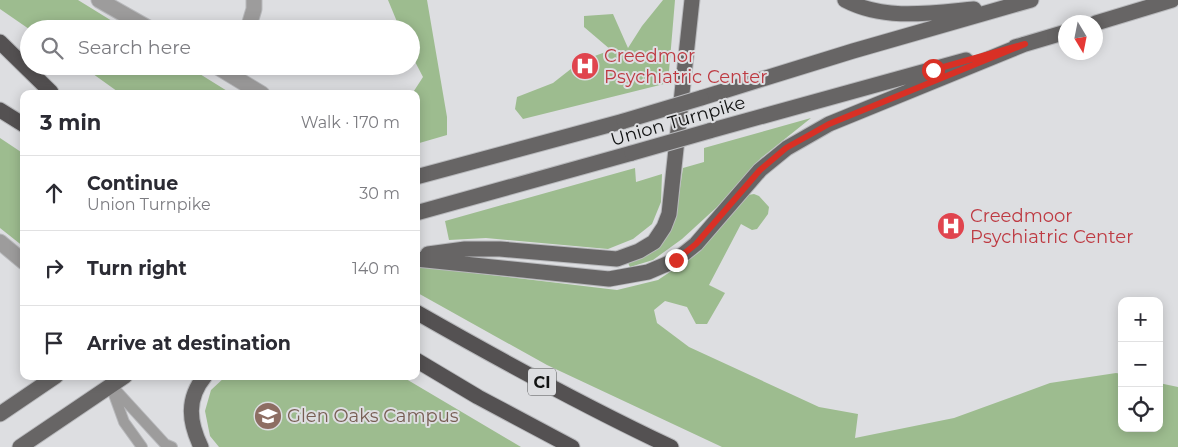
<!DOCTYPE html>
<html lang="en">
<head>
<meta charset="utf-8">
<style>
  body { margin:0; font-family:Montserrat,sans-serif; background:#f7f7f7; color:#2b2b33 }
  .controls { position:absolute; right:15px; bottom:15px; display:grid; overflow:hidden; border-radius:10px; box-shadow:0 2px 12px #0003 }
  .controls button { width:45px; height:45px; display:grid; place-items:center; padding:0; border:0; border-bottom:1px solid #e1e1e2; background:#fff; color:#2b2b33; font:25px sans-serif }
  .compass { position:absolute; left:1058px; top:15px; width:45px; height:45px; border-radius:50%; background:#fff; box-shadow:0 2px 12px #0003; rotate:170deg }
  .stop { position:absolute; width:15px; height:15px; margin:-11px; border:4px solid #d93025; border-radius:50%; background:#fff }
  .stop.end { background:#d93025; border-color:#fff; box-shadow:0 1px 5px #0008 }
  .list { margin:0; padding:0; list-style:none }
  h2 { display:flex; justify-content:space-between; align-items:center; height:65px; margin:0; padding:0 20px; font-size:21px }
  h2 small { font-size:16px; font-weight:400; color:#7c7c81 }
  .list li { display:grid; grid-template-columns:32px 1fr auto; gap:15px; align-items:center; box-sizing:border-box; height:75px; padding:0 20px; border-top:1px solid #e1e1e2 }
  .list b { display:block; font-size:19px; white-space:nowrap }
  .list p { margin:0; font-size:16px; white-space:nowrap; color:#7c7c81 }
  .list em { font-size:16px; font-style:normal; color:#7c7c81 }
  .icon { flex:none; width:28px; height:28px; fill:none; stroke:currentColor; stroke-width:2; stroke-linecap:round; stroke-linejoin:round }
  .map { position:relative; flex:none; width:1178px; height:447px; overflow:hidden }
  .search { position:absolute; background:#fff; box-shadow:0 2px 12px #0003; left:20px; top:20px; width:400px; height:55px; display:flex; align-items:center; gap:12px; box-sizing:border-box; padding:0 18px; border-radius:28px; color:#7c7c81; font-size:19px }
  .panel { position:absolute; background:#fff; box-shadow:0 2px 12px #0003; left:20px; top:90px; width:400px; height:290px; border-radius:10px }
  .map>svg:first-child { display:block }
  .green { fill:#9dbc8f }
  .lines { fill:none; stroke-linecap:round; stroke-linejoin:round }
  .service-casing { stroke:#b8b9bc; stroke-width:12 }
  .minor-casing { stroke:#b8b9bc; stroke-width:17 }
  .tertiary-casing { stroke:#b8b9bc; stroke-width:17 }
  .primary-casing { stroke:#b8b9bc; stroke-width:17 }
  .motorway-casing { stroke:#b8b9bc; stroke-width:17 }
  .service { stroke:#9d9c9c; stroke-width:10 }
  .minor { stroke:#9d9c9c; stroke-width:15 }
  .tertiary { stroke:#9d9c9c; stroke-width:15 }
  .primary { stroke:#676565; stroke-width:15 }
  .motorway { stroke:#545152; stroke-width:15 }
  .primary-bridge-casing { stroke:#b8b9bc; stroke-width:17; stroke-linecap:butt }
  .primary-bridge { stroke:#676565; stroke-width:15 }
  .route { stroke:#d93025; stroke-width:6 }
  .labels { text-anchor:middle; stroke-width:4; stroke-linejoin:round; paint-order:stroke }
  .shield { fill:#dddee1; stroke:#4f5051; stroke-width:1 }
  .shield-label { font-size:16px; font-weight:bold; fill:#121313 }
  .health-label { font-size:18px; fill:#be3a42; stroke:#dddee1; text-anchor:start }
  .street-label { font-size:18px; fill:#121313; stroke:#dddee1 }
  .education-label { font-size:18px; fill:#785e54; stroke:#dddee1; text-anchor:start }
</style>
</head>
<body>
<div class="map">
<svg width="1178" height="447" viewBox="0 0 1178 447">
  <rect width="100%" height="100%" fill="#dddee1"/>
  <path class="green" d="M0 0H78L125 29H29L0 9Z
    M388 0H427L447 117V135L416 144V94H412L423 77 411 54V29H400Z
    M663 0H675L668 83 523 119 515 109 517 97 553 83 581 61 611 50 584 27V16L613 14 628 48 642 26Z
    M82 66H187L232 94H121Z
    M811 118 761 158 717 207 682 239 653 260 630 267 628 263 660 244 675 221 683 168 704 162V148Z
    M0 138 24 154V247L0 228Z
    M635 168 636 182 662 174 661 202 652 224 633 239 608 249 486 238 449 240 445 221Z
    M754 194 759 196 769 207 768 214 757 229 752 230 741 224 709 285 725 293 707 324H696L687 307 665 301 654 310 657 323 689 347 819 407 858 414 855 438 954 418 1050 383 1116 373 1122 374V428H1159V383L1178 387V447H722L547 365 416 292 417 266 617 290 658 280 698 253 748 195Z
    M226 376H401L521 447H219L210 436 205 411 211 390Z"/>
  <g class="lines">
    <defs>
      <path id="service" d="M111 385 165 444 172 447
        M112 389 124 422 142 447"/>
      <path id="minor" d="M248 29 254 9V0"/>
      <path id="tertiary" d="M99 0 150 29
        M216 66 262 94
        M0 242 24 262"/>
      <path id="primary" d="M845 0C885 21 931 13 974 9
        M1096 23 1172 0
        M1015 47 1066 32
        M701 98 853 51 1031 0
        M709 131 966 60
        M416 177 624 121
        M416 213 632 153
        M428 254 465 249H500L617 259 639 251 654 242 664 227 669 214 692 0
        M416 259 609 279 648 272 676 260 696 244 760 170 787 148 829 124 1025 44
        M0 414 56 376
        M20 447 125 376
        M201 447C189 422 186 399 205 376"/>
      <path id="motorway" d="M0 42 51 92
        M0 110 24 125
        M416 312C500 360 584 406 671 447
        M416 360 478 397 572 447"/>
    </defs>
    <use href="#service" class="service-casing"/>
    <use href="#minor" class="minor-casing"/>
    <use href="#tertiary" class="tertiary-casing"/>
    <use href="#primary" class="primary-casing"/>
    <use href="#motorway" class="motorway-casing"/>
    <use href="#service" class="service"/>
    <use href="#minor" class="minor"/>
    <use href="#tertiary" class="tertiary"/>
    <use href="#primary" class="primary"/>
    <use href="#motorway" class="motorway"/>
    <defs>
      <path id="primary-bridge" d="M624 121 701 98
        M632 153 709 131"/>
    </defs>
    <use href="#primary-bridge" class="primary-bridge-casing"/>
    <use href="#primary-bridge" class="primary-bridge"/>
  </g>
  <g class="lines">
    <path class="route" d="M676 260 696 244 760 170 786 148 829 124 1025 44 933 70"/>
  </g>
  <defs>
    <symbol id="hospital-disc" viewBox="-11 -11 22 22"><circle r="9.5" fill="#e0444e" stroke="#dddee1"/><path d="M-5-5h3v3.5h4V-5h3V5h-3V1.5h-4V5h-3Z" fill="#fff"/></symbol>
    <symbol id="school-disc" viewBox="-11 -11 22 22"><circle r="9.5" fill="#8d6e63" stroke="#dddee1"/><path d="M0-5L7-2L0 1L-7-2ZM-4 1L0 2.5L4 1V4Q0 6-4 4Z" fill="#fff"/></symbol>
  </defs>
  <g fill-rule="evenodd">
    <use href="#hospital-disc" x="569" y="50" width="32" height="32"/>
    <use href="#hospital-disc" x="935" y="210" width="32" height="32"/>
    <use href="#school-disc" x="252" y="400" width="32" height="32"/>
  </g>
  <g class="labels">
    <rect class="shield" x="528" y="368.5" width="28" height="27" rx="4"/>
    <g class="shield-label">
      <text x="542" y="388">CI</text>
    </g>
    <g class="health-label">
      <text x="604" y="62">Creedmor<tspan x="604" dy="21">Psychiatric Center</tspan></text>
      <text x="970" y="222">Creedmoor<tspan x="970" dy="21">Psychiatric Center</tspan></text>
    </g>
    <g class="street-label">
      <text transform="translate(678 121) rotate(-16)" y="6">Union Turnpike</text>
    </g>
    <g class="education-label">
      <text x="287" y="422">Glen Oaks Campus</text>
    </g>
  </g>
</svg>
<div class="controls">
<button>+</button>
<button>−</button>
<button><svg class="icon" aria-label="locate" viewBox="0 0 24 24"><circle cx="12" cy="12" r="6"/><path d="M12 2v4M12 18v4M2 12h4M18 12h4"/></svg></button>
</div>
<svg class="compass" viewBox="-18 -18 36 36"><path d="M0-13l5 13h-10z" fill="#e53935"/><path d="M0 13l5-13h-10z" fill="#7c7c81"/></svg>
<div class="stop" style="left:933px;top:70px"></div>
<div class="stop end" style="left:676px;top:260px"></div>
<div class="search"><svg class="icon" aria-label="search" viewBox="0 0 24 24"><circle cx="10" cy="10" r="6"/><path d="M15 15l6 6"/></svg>Search here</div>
<section class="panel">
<h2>3 min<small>Walk · 170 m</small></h2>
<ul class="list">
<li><svg class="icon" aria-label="ahead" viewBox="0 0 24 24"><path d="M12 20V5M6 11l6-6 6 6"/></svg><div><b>Continue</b><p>Union Turnpike</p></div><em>30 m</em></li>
<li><svg class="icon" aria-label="right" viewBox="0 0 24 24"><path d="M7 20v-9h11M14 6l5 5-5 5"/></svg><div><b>Turn right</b></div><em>140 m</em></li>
<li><svg class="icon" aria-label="arrive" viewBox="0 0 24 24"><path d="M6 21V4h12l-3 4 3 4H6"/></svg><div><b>Arrive at destination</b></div></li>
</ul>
</section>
</div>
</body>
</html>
